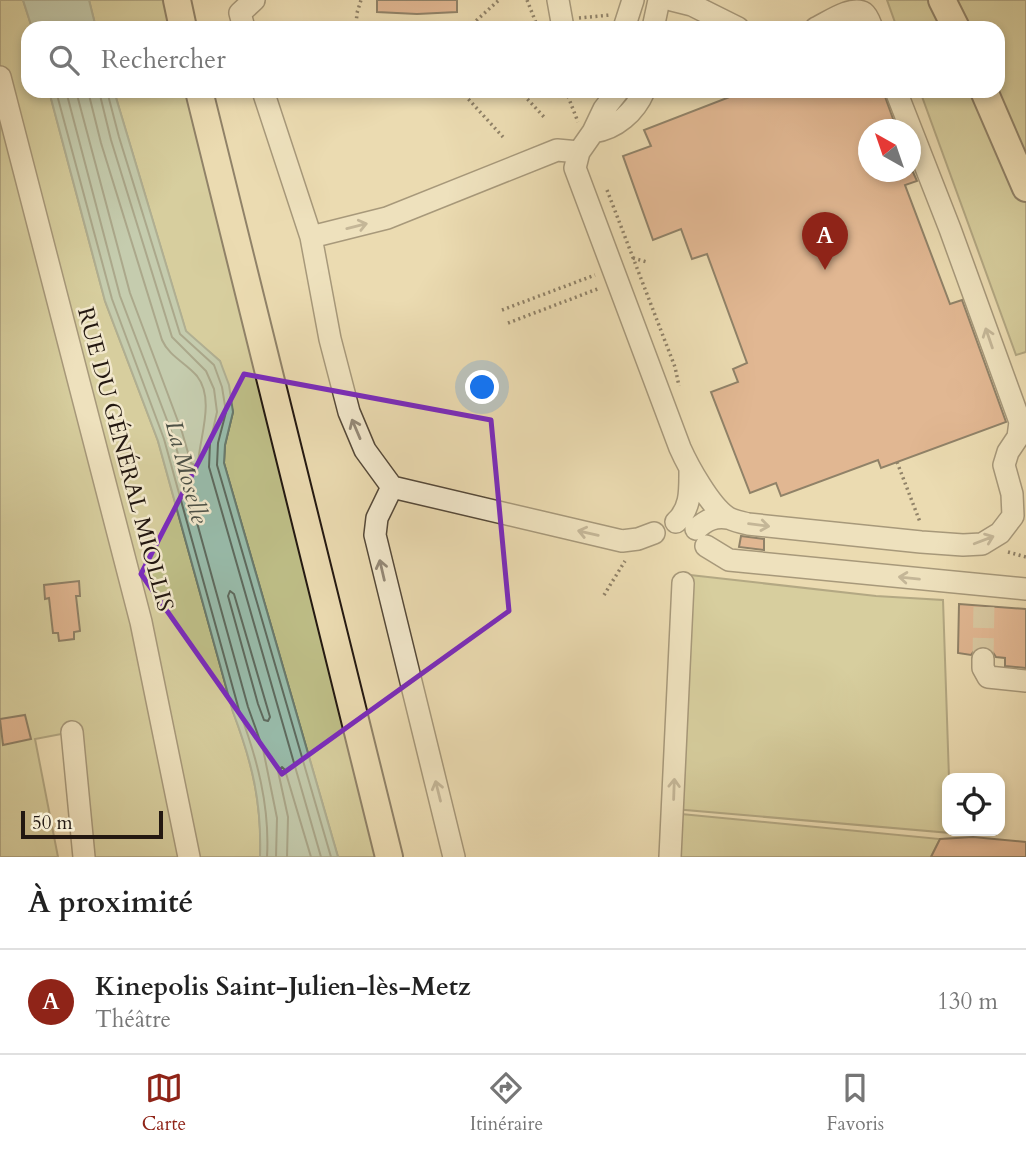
<!DOCTYPE html>
<html lang="fr">
<head>
<meta charset="utf-8">
<style>
  body { margin:0; font-family:Cardo,serif; background:#f2f2f2; color:#222 }
  .controls { position:absolute; right:21px; bottom:21px; display:grid; overflow:hidden; border-radius:14px; box-shadow:0 4px 10px #0003 }
  .controls button { width:63px; height:63px; display:grid; place-items:center; padding:0; border:0; border-bottom:2px solid #e0e0e0; background:#fff; color:#222; font:35px sans-serif }
  .compass { position:absolute; left:858px; top:119px; width:63px; height:63px; border-radius:50%; background:#fff; box-shadow:0 4px 10px #0003; rotate:320deg }
  .scale { position:absolute; left:21px; bottom:18px; width:142px; box-sizing:border-box; padding-left:7px; border:4px solid #231811; border-top:0; font-size:19px; line-height:24px; white-space:nowrap; color:#231811; -webkit-text-stroke:5px #f2e8cc; paint-order:stroke }
  .you { position:absolute; left:483px; top:388px; width:24px; height:24px; margin:-18px; border:5px solid #fff; border-radius:50%; background:#1a73e8; box-shadow:0 0 0 10px #1a73e833 }
  .badge { display:grid; place-items:center; width:46px; height:46px; border-radius:50%; background:#8f2418; color:#fff; font-size:23px; font-weight:700 }
  .pin { position:absolute; translate:-50% -58px; filter:drop-shadow(0 2px 4px #0008) }
  .pin::after { content:''; position:absolute; top:37px; width:24px; height:21px; background:inherit; clip-path:polygon(0 0,100% 0,50% 100%) }
  .list { margin:0; padding:0; list-style:none }
  h2 { display:flex; justify-content:space-between; align-items:center; height:91px; margin:0; padding:0 28px; font-size:30px }
  h2 small { font-size:23px; font-weight:400; color:#767676 }
  .list li { display:grid; grid-template-columns:46px 1fr auto; gap:21px; align-items:center; box-sizing:border-box; height:105px; padding:0 28px; border-top:2px solid #e0e0e0 }
  .list b { display:block; font-size:26px; white-space:nowrap }
  .list p { margin:0; font-size:23px; white-space:nowrap; color:#767676 }
  .list em { font-size:23px; font-style:normal; color:#767676 }
  .icon { flex:none; width:38px; height:38px; fill:none; stroke:currentColor; stroke-width:2; stroke-linecap:round; stroke-linejoin:round }
  .map { position:relative; flex:none; width:1026px; height:857px; overflow:hidden }
  .search { position:absolute; background:#fff; box-shadow:0 4px 10px #0003; left:21px; right:21px; top:21px; height:77px; display:flex; align-items:center; gap:18px; box-sizing:border-box; padding:0 24px; border-radius:21px; color:#767676; font-size:26px }
  .sheet { height:196px; background:#fff }
  nav { display:flex; justify-content:space-around; align-items:center; box-sizing:border-box; height:98px; border-top:2px solid #e0e0e0; background:#fff; font-size:19px; color:#767676 }
  nav a { display:grid; justify-items:center; gap:4px }
  nav .on { color:#8f2418 }
  .map>svg:first-child { display:block }
  .green { fill:#bebe87; stroke:#706b4c; stroke-width:2 }
  .water { fill:#98bbaa; stroke:#697a6d; stroke-width:2 }
  .lines { fill:none; stroke-linecap:round; stroke-linejoin:round }
  .shore { stroke:#5e6a5e; stroke-width:2 }
  .building { fill:#d68c6e; stroke:#231811; stroke-width:2 }
  .minor-tunnel { stroke:#c3b491; stroke-width:21; stroke-dasharray:21 10; stroke-linecap:butt }
  .minor-casing { stroke:#554939; stroke-width:24 }
  .major-casing { stroke:#231811; stroke-width:30 }
  .path { stroke:#231811; stroke-width:3.5; stroke-dasharray:2 3.5; stroke-linecap:butt }
  .minor { stroke:#f2e8cc; stroke-width:21 }
  .major { stroke:#ebdbb1; stroke-width:26 }
  .oneway { stroke:#958a78 }
  .marked { fill:none; stroke:#7b2cbf; stroke-width:5; stroke-linejoin:round }
  .labels { text-anchor:middle; stroke-width:5; stroke-linejoin:round; paint-order:stroke }
  .street-label { font-size:23px; fill:#231811; stroke:#f2e8cc }
  .water-label { font-size:24px; font-style:italic; fill:#4c5147; stroke:#f2e8cc }
</style>
</head>
<body>
<div class="map">
<svg width="1026" height="857" viewBox="0 0 1026 857">
  <rect width="100%" height="100%" fill="#ebdbb1"/>
  <filter id="stains"><feTurbulence type="fractalNoise" baseFrequency=".00286" numOctaves="4"/><feColorMatrix values="0 0 0 0 .2 0 0 0 0 .09 0 0 0 0 .02 0 0 0 .5 -.17"/></filter>
  <radialGradient id="worn" r=".72"><stop offset=".6" stop-color="#630" stop-opacity="0"/><stop offset="1" stop-color="#630" stop-opacity=".3"/></radialGradient>
  <path class="green" d="M0 0H23L32 28H28V91H49L105 301 158 441 233 712C252 762 262 803 260 857H84L72 732 35 739 58 857H0Z
    M89 0H177L183 28H96Z
    M887 0H1026V352L1016 355 920 91H998V28H897Z
    M114 91H199L389 857H338L224 463 225 445 233 412 220 361 186 332Z
    M690 575 876 596 943 600 949 778 947 831H950L951 833 674 809Z
    M681 814 940 839 931 857H678Z"/>
  <path class="water" d="M23 0H89L96 28H32Z
    M49 91H114L186 331 220 361 229 385 233 412 225 445 224 463 338 857H260C262 803 252 762 233 712L158 441 105 301Z"/>
  <g class="lines">
    <path class="shore" d="M56 91 112 299 164 439 239 710C257 758 270 806 267 857
      M66 91 120 296 173 436 248 707 263 749 277 818 276 857
      M76 91 130 293 182 432 191 463 195 465 198 463C200 436 215 399 197 376 186 363 169 356 162 340L101 143 88 91
      M99 91 111 140 172 337 206 371 214 389 217 412 210 443 209 467 321 857
      M107 91 119 137 180 334 214 365 222 387 226 412 218 443 217 465 331 857
      M230 591 234 594 270 717 268 721 264 720 258 704 228 596Z
      M287 857 288 817 278 771 282 767 285 770 311 857"/>
  </g>
  <path class="building" d="M377 0H457V12L417 14 377 12Z
    M745 91H883L897 130H869V172H913L917 181 905 185 950 304 962 300 1006 422 881 468 878 460 781 496 776 483 750 493 711 392 738 382 733 369 747 363 707 254 692 259 681 229 653 240 623 156 651 146 644 130Z
    M741 536 764 539V550L739 547Z
    M79 581 80 596H76L80 631 74 632V639L59 641 58 633H53L49 598 45 599 44 585Z
    M959 604 1026 609V668L1005 666V658L996 657 990 648 984 646 976 648 971 655 958 653Z
    M25 715 31 739 3 745 0 719Z
    M973 837 1026 842V857H931L940 839Z"/>
  <g class="lines">
    <path class="minor-tunnel" d="M983 659 984 604"/>
    <defs>
      <path id="minor" d="M558 0 563 28
        M672 0 692 5 738 28
        M244 28 240 13 254 0
        M624 28 633 0
        M653 28 659 0
        M816 28C827 23 852 5 864 13 868 16 870 23 872 28
        M0 77 141 622 189 857
        M263 91 311 237 330 339 349 412 365 450 392 487
        M593 132C616 129 635 112 644 91
        M579 152 575 168 680 448C688 466 710 506 727 517 733 521 741 522 748 524L921 542 963 545 982 544 1000 533 1013 516 1012 494 1004 465 1008 452 1018 437 1020 422 950 229 896 91
        M311 237 387 218 557 150 579 152 593 132 604 109 618 91
        M392 487 377 518 375 535 454 857
        M392 487 622 541 638 539 654 533
        M676 522C691 509 690 490 690 471
        M696 529C707 520 714 516 728 518
        M706 546 729 560 1026 589
        M983 659V668L988 677 1026 681
        M72 732 84 857
        M670 857 683 583"/>
      <path id="major" d="M177 0 183 28
        M942 0 956 28
        M199 91 389 857
        M984 91 1026 188"/>
    </defs>
    <use href="#minor" class="minor-casing"/>
    <use href="#major" class="major-casing"/>
    <path class="path" d="M527 0 538 28
      M579 18 610 15
      M359 28 356 25 357 13 361 0
      M468 28 499 0
      M461 91 503 137
      M520 91 544 117
      M566 91 578 122
      M607 190 675 367 679 386
      M633 258 647 262
      M502 310 595 275
      M508 323 600 288
      M897 462 920 522
      M1008 552 1026 557
      M604 595 625 561"/>
    <use href="#minor" class="minor"/>
    <use href="#major" class="major"/>
  </g>
  <defs><path id="oneway-shaft" d="M-6 0H5M1.5-3L5.5 0L1.5 3" fill="none" stroke-width="1.6" stroke-linecap="round" stroke-linejoin="round" transform="scale(1.75)"/></defs>
  <g class="oneway">
    <use href="#oneway-shaft" transform="translate(357 226) rotate(-14)"/>
    <use href="#oneway-shaft" transform="translate(989 338) rotate(-109)"/>
    <use href="#oneway-shaft" transform="translate(356 429) rotate(-113)"/>
    <use href="#oneway-shaft" transform="translate(759 525) rotate(7)"/>
    <use href="#oneway-shaft" transform="translate(588 533) rotate(-167)"/>
    <use href="#oneway-shaft" transform="translate(984 540) rotate(-21)"/>
    <use href="#oneway-shaft" transform="translate(382 570) rotate(-103)"/>
    <use href="#oneway-shaft" transform="translate(909 578) rotate(-174)"/>
    <use href="#oneway-shaft" transform="translate(674 789) rotate(-88)"/>
    <use href="#oneway-shaft" transform="translate(438 791) rotate(-104)"/>
  </g>
  <path d="M0 0H1026V857H0ZM244 374 491 420 509 611 282 774 141 574Z" fill="#ebdbb1" fill-opacity=".55" fill-rule="evenodd"/>
  <path class="marked" d="M244 374 491 420 509 611 282 774 141 574Z"/>
  <g class="labels">
    <g class="street-label">
      <text transform="translate(126 459) rotate(75)" y="8">RUE DU GÉNÉRAL MIOLLIS</text>
    </g>
    <g class="water-label">
      <text transform="translate(187 472) rotate(75)" y="8">La Moselle</text>
    </g>
  </g>
  <rect width="100%" height="100%" filter="url(#stains)"/>
  <rect width="100%" height="100%" fill="url(#worn)"/>
</svg>
<div class="controls">
<button><svg class="icon" aria-label="locate" viewBox="0 0 24 24"><circle cx="12" cy="12" r="6"/><path d="M12 2v4M12 18v4M2 12h4M18 12h4"/></svg></button>
</div>
<svg class="compass" viewBox="-18 -18 36 36"><path d="M0-13l5 13h-10z" fill="#e53935"/><path d="M0 13l5-13h-10z" fill="#767676"/></svg>
<div class="scale">50 m</div>
<div class="you"></div>
<div class="pin badge" style="left:825px;top:270px">A</div>
<div class="search"><svg class="icon" aria-label="search" viewBox="0 0 24 24"><circle cx="10" cy="10" r="6"/><path d="M15 15l6 6"/></svg>Rechercher</div>
</div>
<section class="sheet">
<h2>À proximité<small></small></h2>
<ul class="list">
<li><span class="badge">A</span><div><b>Kinepolis Saint-Julien-lès-Metz</b><p>Théâtre</p></div><em>130 m</em></li>
</ul>
</section>
<nav>
<a class="on"><svg class="icon" aria-label="map" viewBox="0 0 24 24"><path d="M3 6l6-2 6 2 6-2v14l-6 2-6-2-6 2zM9 4v14M15 6v14"/></svg>Carte</a>
<a><svg class="icon" aria-label="directions" viewBox="0 0 24 24"><path d="M12 3l9 9-9 9-9-9zM9 14v-3h6M13 9l2 2-2 2"/></svg>Itinéraire</a>
<a><svg class="icon" aria-label="saved" viewBox="0 0 24 24"><path d="M7 4h10v16l-5-4-5 4z"/></svg>Favoris</a>
</nav>
</body>
</html>
